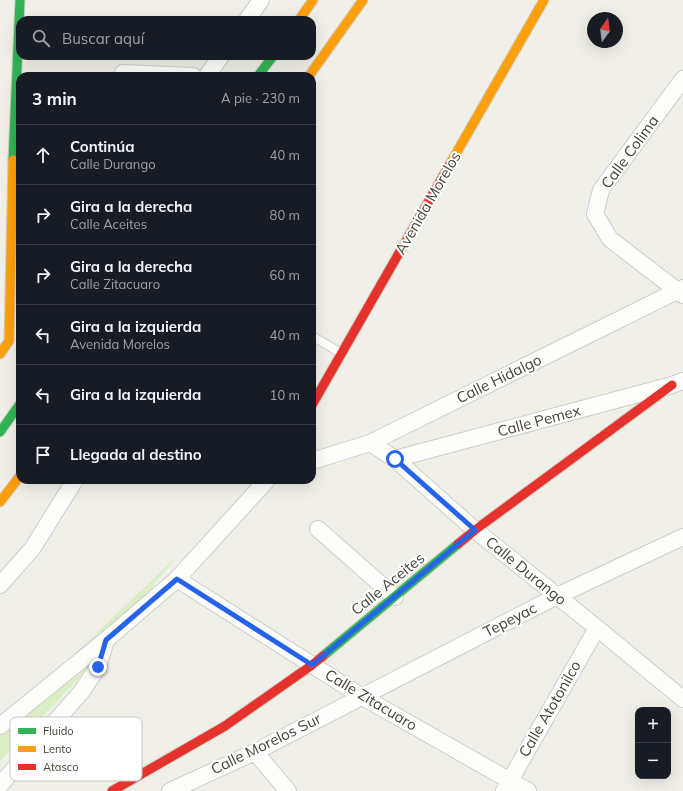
<!DOCTYPE html>
<html lang="es">
<head>
<meta charset="utf-8">
<style>
  body { margin:0; font-family:Mulish,sans-serif; background:#242831; color:#f1f3f6 }
  .controls { position:absolute; right:12px; bottom:12px; display:grid; overflow:hidden; border-radius:8px; box-shadow:0 4px 16px #0002 }
  .controls button { width:36px; height:36px; display:grid; place-items:center; padding:0; border:0; border-bottom:1px solid #363941; background:#171b24; color:#f1f3f6; font:20px sans-serif }
  .compass { position:absolute; left:587px; top:12px; width:36px; height:36px; border-radius:50%; background:#171b24; box-shadow:0 4px 16px #0002; rotate:14deg }
  .stop { position:absolute; width:12px; height:12px; margin:-9px; border:3px solid #2563eb; border-radius:50%; background:#fff }
  .stop.end { background:#2563eb; border-color:#fff; box-shadow:0 1px 4px #0008 }
  .list { margin:0; padding:0; list-style:none }
  h2 { display:flex; justify-content:space-between; align-items:center; height:52px; margin:0; padding:0 16px; font-size:17px }
  h2 small { font-size:13px; font-weight:400; color:#9ea1a6 }
  .list li { display:grid; grid-template-columns:26px 1fr auto; gap:12px; align-items:center; box-sizing:border-box; height:60px; padding:0 16px; border-top:1px solid #363941 }
  .list b { display:block; font-size:15px; white-space:nowrap }
  .list p { margin:0; font-size:13px; white-space:nowrap; color:#9ea1a6 }
  .list em { font-size:13px; font-style:normal; color:#9ea1a6 }
  .icon { flex:none; width:22px; height:22px; fill:none; stroke:currentColor; stroke-width:2; stroke-linecap:round; stroke-linejoin:round }
  .map { position:relative; flex:none; width:683px; height:791px; overflow:hidden }
  .search { position:absolute; background:#171b24; box-shadow:0 4px 16px #0002; left:16px; top:16px; width:300px; height:44px; display:flex; align-items:center; gap:10px; box-sizing:border-box; padding:0 14px; border-radius:12px; color:#9ea1a6; font-size:15px }
  .panel { position:absolute; background:#171b24; box-shadow:0 4px 16px #0002; left:16px; top:72px; width:300px; height:412px; border-radius:12px }
  .map>svg:first-child { display:block }
  .green { fill:#d9eec5 }
  .lines { fill:none; stroke-linecap:round; stroke-linejoin:round }
  .lane-casing { stroke:#cecdc6; stroke-width:10 }
  .street-casing { stroke:#cecdc6; stroke-width:18 }
  .fast-casing { stroke:#d0cebf; stroke-width:11 }
  .slow-casing { stroke:#d0cebf; stroke-width:11 }
  .jam-casing { stroke:#d0cebf; stroke-width:11 }
  .lane { stroke:#fdfdfc; stroke-width:8 }
  .street { stroke:#fdfdfc; stroke-width:16 }
  .fast { stroke:#30b455; stroke-width:9 }
  .slow { stroke:#ff9f0a; stroke-width:9 }
  .jam { stroke:#e5322d; stroke-width:9 }
  .route { stroke:#2563eb; stroke-width:5 }
  .labels { text-anchor:middle; stroke-width:4; stroke-linejoin:round; paint-order:stroke }
  .street-label { font-size:15px; fill:#474234; stroke:#fff }
  .key { fill:#fff; stroke:#c8c6c2; stroke-width:1 }
  .key-label { font-size:11px; fill:#474234 }
</style>
</head>
<body>
<div class="map">
<svg width="683" height="791" viewBox="0 0 683 791">
  <rect width="100%" height="100%" fill="#f0efe8"/>
  <path class="green" d="M177 556 79 678 0 761V726Z"/>
  <g class="lines">
    <defs>
      <path id="lane" d="M312 336 341 353"/>
      <path id="street" d="M247 20 261 0
        M123 73 193 76
        M207 76 221 56
        M683 79 601 190 595 214 610 239 683 295
        M370 443 395 459 475 530 597 628 683 699
        M395 459 672 385 683 381
        M312 461 370 443 683 288
        M318 529 395 597
        M177 579 361 696 528 791
        M0 585 32 549 75 480
        M0 726 106 640 177 579 267 480
        M255 752 288 791
        M0 785 82 691 98 667 106 640
        M170 791 255 752 557 596 683 537
        M504 791 597 628"/>
      <path id="fast" d="M258 76 273 56
        M13 160 20 0
        M0 432 20 404
        M323 656 458 544"/>
      <path id="slow" d="M299 20 313 0
        M309 76 363 0
        M450 164 544 0
        M0 354 9 341 13 160
        M0 502 20 476"/>
      <path id="jam" d="M312 405 450 164
        M458 544 475 530 672 385
        M112 791 225 726 312 665 323 656"/>
    </defs>
    <use href="#lane" class="lane-casing"/>
    <use href="#street" class="street-casing"/>
    <use href="#fast" class="fast-casing"/>
    <use href="#slow" class="slow-casing"/>
    <use href="#jam" class="jam-casing"/>
    <use href="#lane" class="lane"/>
    <use href="#street" class="street"/>
    <use href="#fast" class="fast"/>
    <use href="#slow" class="slow"/>
    <use href="#jam" class="jam"/>
  </g>
  <g class="lines">
    <path class="route" d="M98 667 106 640 177 579 312 665 475 530 395 459"/>
  </g>
  <g class="labels">
    <g class="street-label">
      <text transform="translate(630 152) rotate(-54)" y="5">Calle Colima</text>
      <text transform="translate(428 203) rotate(-60)" y="5">Avenida Morelos</text>
      <text transform="translate(499 379) rotate(-26)" y="5">Calle Hidalgo</text>
      <text transform="translate(539 421) rotate(-15)" y="5">Calle Pemex</text>
      <text transform="translate(526 571) rotate(39)" y="5">Calle Durango</text>
      <text transform="translate(388 584) rotate(-39)" y="5">Calle Aceites</text>
      <text transform="translate(510 620) rotate(-27)" y="5">Tepeyac</text>
      <text transform="translate(371 700) rotate(31)" y="5">Calle Zitacuaro</text>
      <text transform="translate(550 709) rotate(-60)" y="5">Calle Atotonilco</text>
      <text transform="translate(266 744) rotate(-26)" y="5">Calle Morelos Sur</text>
    </g>
  </g>
  <rect x="10" y="717" width="132" height="64" rx="6" class="key"/>
  <rect x="18" y="728" width="18" height="6" fill="#30b455"/>
  <rect x="18" y="746" width="18" height="6" fill="#ff9f0a"/>
  <rect x="18" y="764" width="18" height="6" fill="#e5322d"/>
  <g class="key-label">
    <text x="43" y="735">Fluido</text>
    <text x="43" y="753">Lento</text>
    <text x="43" y="771">Atasco</text>
  </g>
</svg>
<div class="controls">
<button>+</button>
<button>−</button>
</div>
<svg class="compass" viewBox="-18 -18 36 36"><path d="M0-13l5 13h-10z" fill="#e53935"/><path d="M0 13l5-13h-10z" fill="#9ea1a6"/></svg>
<div class="stop" style="left:395px;top:459px"></div>
<div class="stop end" style="left:98px;top:667px"></div>
<div class="search"><svg class="icon" aria-label="search" viewBox="0 0 24 24"><circle cx="10" cy="10" r="6"/><path d="M15 15l6 6"/></svg>Buscar aquí</div>
<section class="panel">
<h2>3 min<small>A pie · 230 m</small></h2>
<ul class="list">
<li><svg class="icon" aria-label="ahead" viewBox="0 0 24 24"><path d="M12 20V5M6 11l6-6 6 6"/></svg><div><b>Continúa</b><p>Calle Durango</p></div><em>40 m</em></li>
<li><svg class="icon" aria-label="right" viewBox="0 0 24 24"><path d="M7 20v-9h11M14 6l5 5-5 5"/></svg><div><b>Gira a la derecha</b><p>Calle Aceites</p></div><em>80 m</em></li>
<li><svg class="icon" aria-label="right" viewBox="0 0 24 24"><path d="M7 20v-9h11M14 6l5 5-5 5"/></svg><div><b>Gira a la derecha</b><p>Calle Zitacuaro</p></div><em>60 m</em></li>
<li><svg class="icon" aria-label="left" viewBox="0 0 24 24"><path d="M17 20v-9H6M10 6l-5 5 5 5"/></svg><div><b>Gira a la izquierda</b><p>Avenida Morelos</p></div><em>40 m</em></li>
<li><svg class="icon" aria-label="left" viewBox="0 0 24 24"><path d="M17 20v-9H6M10 6l-5 5 5 5"/></svg><div><b>Gira a la izquierda</b></div><em>10 m</em></li>
<li><svg class="icon" aria-label="arrive" viewBox="0 0 24 24"><path d="M6 21V4h12l-3 4 3 4H6"/></svg><div><b>Llegada al destino</b></div></li>
</ul>
</section>
</div>
</body>
</html>
